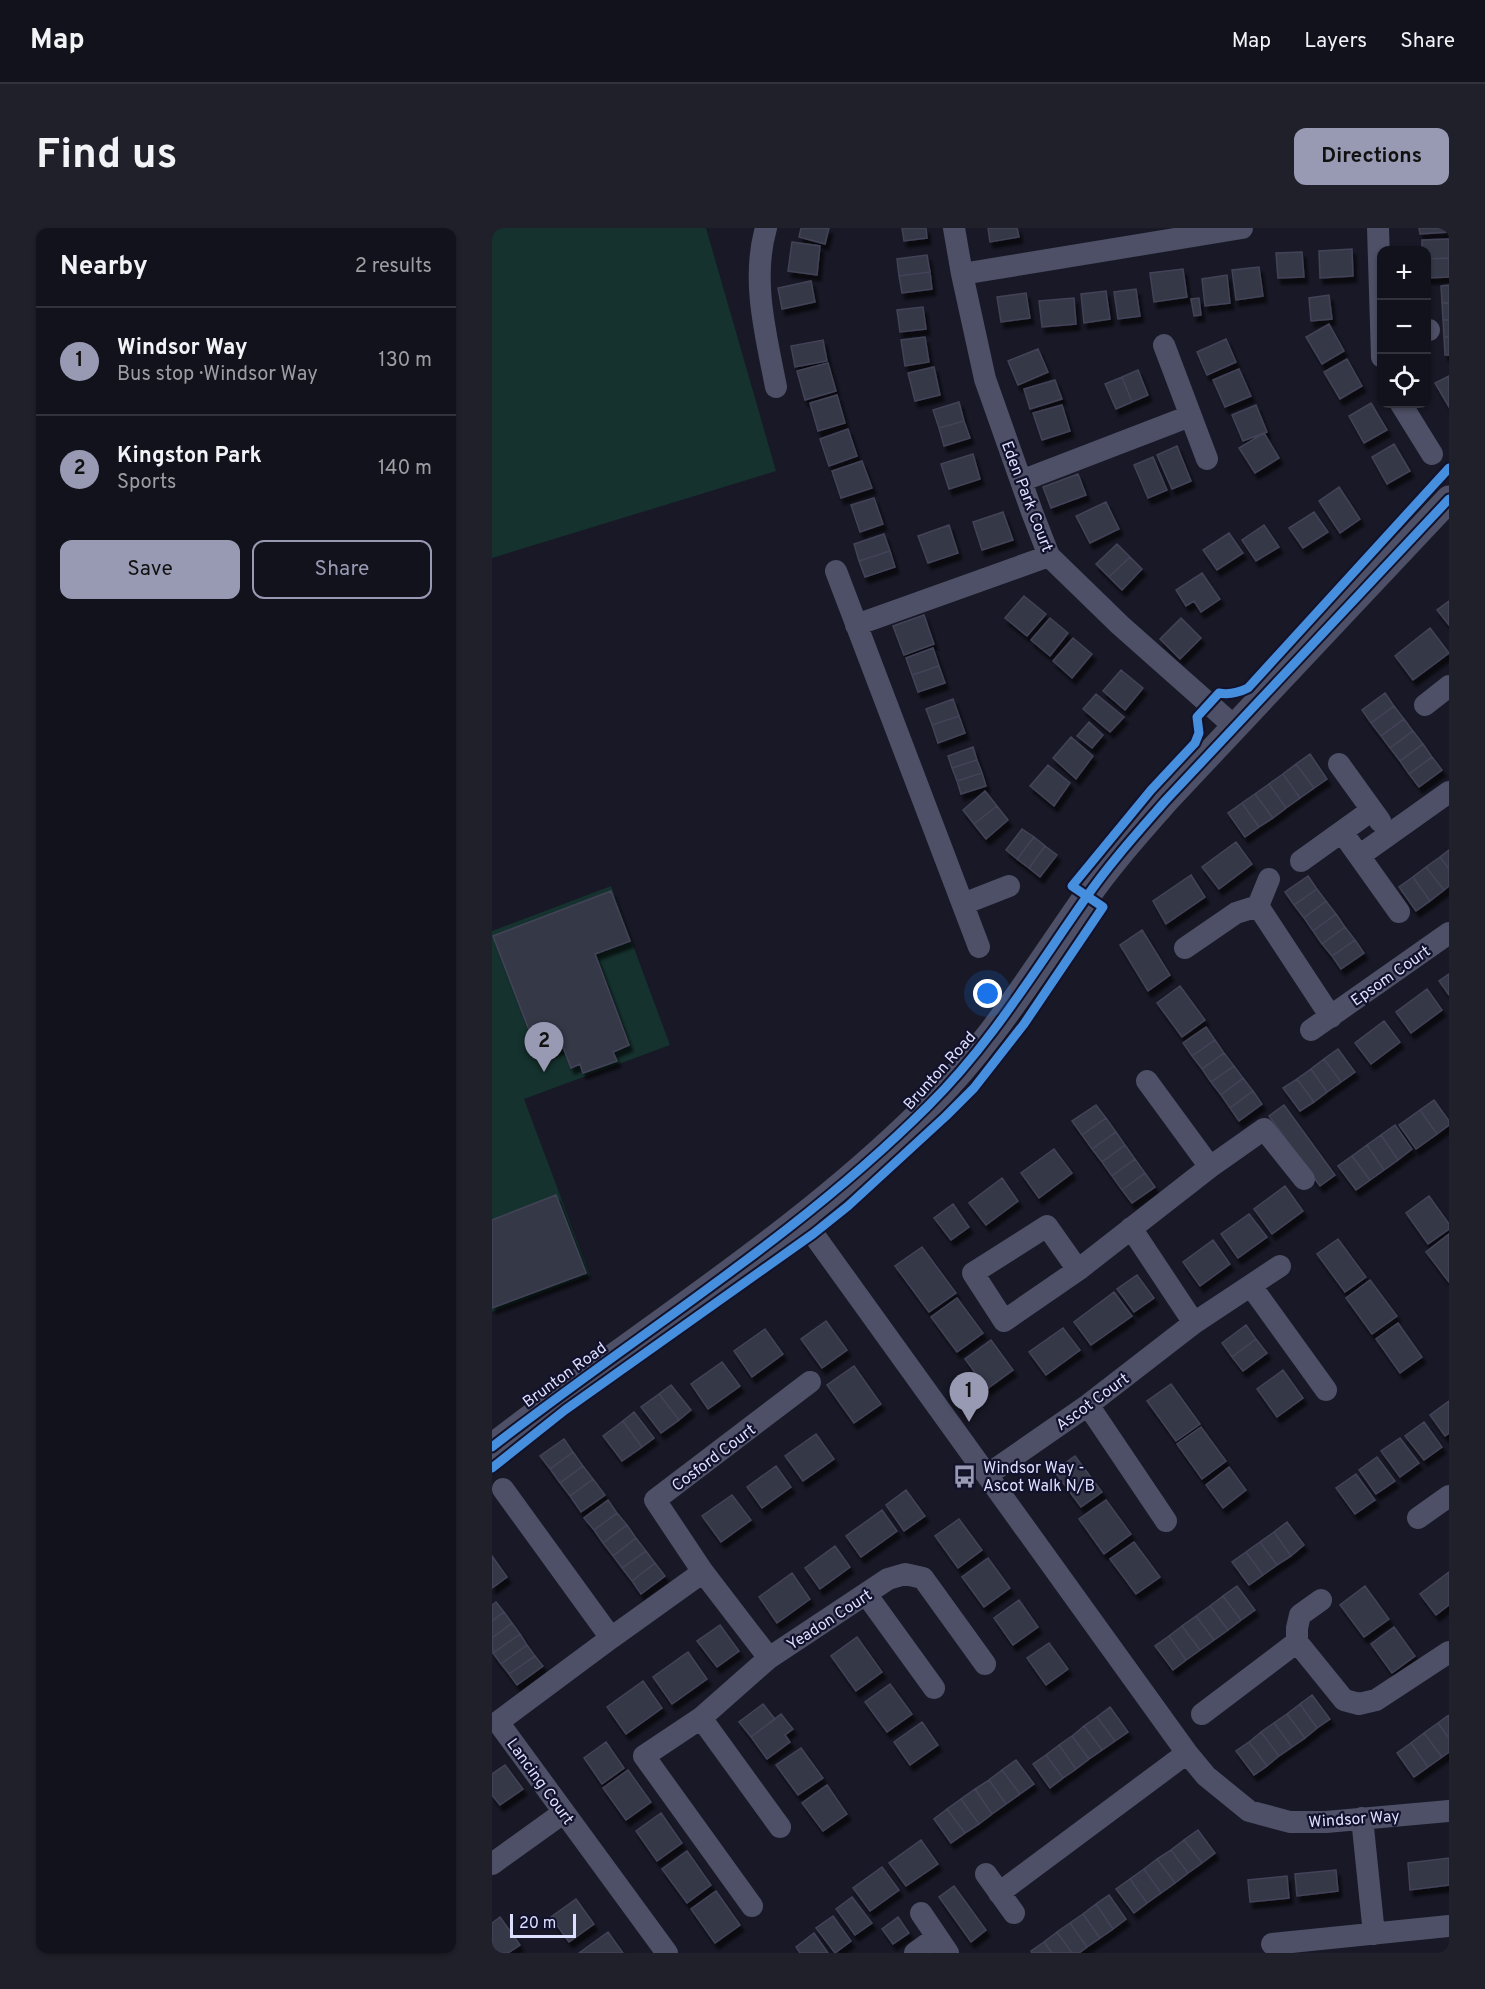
<!DOCTYPE html>
<html lang="en">
<head>
<meta charset="utf-8">
<style>
  body { margin:0; font-family:Overpass,sans-serif; background:#1f2029; color:#f1f3f6 }
  .controls { position:absolute; right:18px; top:18px; display:grid; overflow:hidden; border-radius:12px; box-shadow:0 2px 4px #0004 }
  .controls button { width:54px; height:54px; display:grid; place-items:center; padding:0; border:0; border-bottom:2px solid #31323b; background:#12121c; color:#f1f3f6; font:30px sans-serif }
  .scale { position:absolute; left:18px; bottom:15px; width:66px; box-sizing:border-box; padding-left:6px; border:3px solid #dddfff; border-top:0; font-size:16px; line-height:21px; white-space:nowrap; color:#dddfff; -webkit-text-stroke:4px #12122c; paint-order:stroke }
  .you { position:absolute; left:496px; top:766px; width:21px; height:21px; margin:-15px; border:4px solid #fff; border-radius:50%; background:#1a73e8; box-shadow:0 0 0 9px #1a73e833 }
  .badge { display:grid; place-items:center; width:39px; height:39px; border-radius:50%; background:#9899b3; color:#111; font-size:20px; font-weight:700 }
  .pin { position:absolute; translate:-50% -50px; filter:drop-shadow(0 2px 3px #0008) }
  .pin::after { content:''; position:absolute; top:32px; width:21px; height:18px; background:inherit; clip-path:polygon(0 0,100% 0,50% 100%) }
  .list { margin:0; padding:0; list-style:none }
  h2 { display:flex; justify-content:space-between; align-items:center; height:78px; margin:0; padding:0 24px; font-size:26px }
  h2 small { font-size:20px; font-weight:400; color:#9c9ea3 }
  .list li { display:grid; grid-template-columns:39px 1fr auto; gap:18px; align-items:center; box-sizing:border-box; height:108px; padding:0 24px; border-top:2px solid #31323b }
  .list b { display:block; font-size:22px; white-space:nowrap }
  .list p { margin:0; font-size:20px; white-space:nowrap; color:#9c9ea3 }
  .list em { font-size:20px; font-style:normal; color:#9c9ea3 }
  .actions { display:flex; gap:12px; padding:18px 24px }
  .actions a { flex:1; padding:14px 0; border:2px solid #9899b3; border-radius:12px; text-align:center; font-size:21px; color:#9899b3 }
  .actions .main { background:#9899b3; color:#111 }
  .icon { flex:none; width:33px; height:33px; fill:none; stroke:currentColor; stroke-width:2; stroke-linecap:round; stroke-linejoin:round }
  .map { position:relative; flex:none; width:957px; height:1725px; overflow:hidden; border-radius:12px }
  header { display:flex; align-items:center; gap:36px; box-sizing:border-box; height:84px; padding:0 30px; background:#12121c; border-bottom:2px solid #31323b }
  header strong { font-size:28px }
  nav { display:flex; gap:33px; margin-inline-start:auto; font-size:21px }
  .intro { display:flex; align-items:center; justify-content:space-between; box-sizing:border-box; height:144px; padding:0 36px }
  h1 { margin:0; font-size:42px }
  .button { padding:15px 27px; border-radius:12px; background:#9899b3; color:#111; font-size:21px; font-weight:700 }
  main { display:flex; gap:36px; padding:0 36px }
  aside { flex:1; background:#12121c; border-radius:12px; box-shadow:0 2px 4px #0004 }
  .map>svg:first-child { display:block }
  .green { fill:#15322e }
  .building { fill:#363747; stroke:#434358; stroke-width:1.5; filter:url(#shadow) }
  .lines { fill:none; stroke-linecap:round; stroke-linejoin:round }
  .minor { stroke:#4d5066; stroke-width:22 }
  .tertiary { stroke:#4d5066; stroke-width:27 }
  .cycleway-casing { stroke:#12122c; stroke-width:13 }
  .cycleway { stroke:#468fdf; stroke-width:9 }
  .labels { text-anchor:middle; stroke-width:4.5; stroke-linejoin:round; paint-order:stroke }
  .street-label { font-size:16px; fill:#dddfff; stroke:#12122c }
  .poi-label { font-size:16px; fill:#dddfff; stroke:#12122c; text-anchor:start }
</style>
</head>
<body>
<header>
<strong>Map</strong>
<nav><a>Map</a><a>Layers</a><a>Share</a></nav>
</header>
<div class="intro"><h1>Find us</h1><a class="button">Directions</a></div>
<main>
<aside>
<h2>Nearby<small>2 results</small></h2>
<ul class="list">
<li><span class="badge">1</span><div><b>Windsor Way</b><p>Bus stop · Windsor Way</p></div><em>130 m</em></li>
<li><span class="badge">2</span><div><b>Kingston Park</b><p>Sports</p></div><em>140 m</em></li>
</ul>
<div class="actions"><a class="main">Save</a><a>Share</a></div>
</aside>
<div class="map">
<svg width="957" height="1725" viewBox="0 0 957 1725">
  <defs>
    <filter id="shadow"><feDropShadow dx="3.5" dy="6" stdDeviation="1.5" flood-color="#0009"/></filter>
  </defs>
  <rect width="100%" height="100%" fill="#181826"/>
  <path class="green" d="M0 0H214L284 243 0 330Z
    M119 658 178 817 32 871 98 1047 0 1084V703Z"/>
  <path class="building" d="M309 0H337L333 16 307 9Z
    M410 0H434L435 10 412 13Z
    M496 0H525L527 9 498 14Z
    M927 0H957V4L928 6Z
    M957 11V30L934 31V22H930V12Z
    M300 14 328 18 325 47 296 43Z
    M860 21 861 48 828 50 827 23Z
    M810 24 812 49 786 50 784 25Z
    M435 27 438 44 407 48 405 31Z
    M957 30V49L934 50V31Z
    M767 39 771 68 744 72 740 42Z
    M691 41 695 69 662 74 658 45Z
    M438 44 440 61 410 65 407 48Z
    M735 47 738 75 713 78 710 51Z
    M319 53 323 74 290 81 286 60Z
    M957 57V75H950L949 58Z
    M644 61 648 88 626 91 622 64Z
    M614 63 618 91 592 95 589 66Z
    M534 65 538 90 509 94 505 69Z
    M837 67 840 91 819 93 817 70Z
    M582 70 584 96 550 99 547 73Z
    M707 70 709 87 702 88 699 71Z
    M950 75H957V92H951Z
    M431 79 434 101 408 104 405 82Z
    M951 92H957V109H952Z
    M837 96 852 123 830 136 814 109Z
    M433 109 437 134 413 138 409 112Z
    M952 109H957V127H953Z
    M734 111 744 134 715 147 705 124Z
    M331 112 335 133 303 139 299 118Z
    M546 121 556 144 526 157 516 133Z
    M855 131 870 158 848 171 832 144Z
    M336 135 344 163 313 172 305 143Z
    M442 139 448 167 423 173 416 145Z
    M747 141 759 168 733 179 721 152Z
    M646 142 656 167 640 174 630 149Z
    M957 148V179L943 155Z
    M630 149 640 174 624 181 613 156Z
    M563 152 570 171 538 181 532 161Z
    M345 167 353 195 326 203 318 175Z
    M467 174 472 193 447 200 441 182Z
    M879 175 895 202 872 215 857 188Z
    M570 177 578 203 550 212 541 185Z
    M764 177 775 204 751 213 740 187Z
    M472 193 478 210 452 218 447 200Z
    M356 201 365 228 337 238 328 211Z
    M772 205 787 230 763 245 747 220Z
    M902 216 918 243 895 256 880 229Z
    M685 218 699 253 680 261 665 227Z
    M481 226 488 251 457 261 449 236Z
    M661 229 675 262 656 270 642 237Z
    M370 233 380 260 349 270 340 243Z
    M586 246 594 267 559 280 551 259Z
    M847 259 868 291 848 305 827 273Z
    M382 270 391 296 368 304 359 277Z
    M614 274 627 301 598 315 584 288Z
    M511 284 521 312 490 322 481 294Z
    M822 284 836 304 811 320 797 300Z
    M457 297 466 325 436 335 426 308Z
    M772 297 787 319 764 333 750 312Z
    M737 305 751 325 725 342 711 322Z
    M392 306 398 323 367 333 362 316Z
    M625 316 638 329 617 349 604 336Z
    M398 323 403 339 373 349 367 333Z
    M638 329 650 341 630 362 617 349Z
    M710 345 728 371 709 384 702 373 694 378 684 362Z
    M532 368 554 386 535 408 513 390Z
    M957 373V397L945 382Z
    M432 387 442 416 412 427 401 398Z
    M558 390 576 405 558 428 539 412Z
    M689 390 709 410 688 431 668 411Z
    M938 400 957 425 921 452 903 428Z
    M581 410 600 426 580 450 561 433Z
    M441 420 447 438 420 447 414 430Z
    M447 438 453 455 426 464 420 447Z
    M629 442 651 460 633 482 611 463Z
    M893 465 902 478 879 495 870 482Z
    M604 466 632 489 618 504 591 481Z
    M461 471 467 488 440 497 434 481Z
    M902 478 912 491 889 508 879 495Z
    M467 488 473 505 446 515 440 497Z
    M912 491 921 503 898 520 889 508Z
    M597 494 611 507 600 520 585 508Z
    M921 503 931 516 908 533 898 520Z
    M579 509 601 528 584 551 561 530Z
    M931 516 940 529 917 546 908 533Z
    M481 519 485 532 460 540 456 528Z
    M818 526 835 551 822 560 804 536Z
    M940 529 950 542 927 559 917 546Z
    M485 532 490 545 465 553 460 540Z
    M804 536 822 560 808 570 791 546Z
    M556 537 578 555 562 578 538 558Z
    M490 545 494 558 469 566 465 553Z
    M791 546 808 570 794 580 777 556Z
    M777 556 794 580 781 590 763 566Z
    M493 563 505 578 482 596 471 582Z
    M763 566 781 590 767 599 750 575Z
    M750 575 767 599 753 609 736 585Z
    M505 578 516 592 494 611 482 596Z
    M530 601 542 609 525 631 514 622Z
    M542 609 553 618 537 640 525 631Z
    M744 614 760 636 727 661 710 639Z
    M553 618 565 627 548 649 537 640Z
    M957 622V641L948 629Z
    M948 629 957 641V658L952 662 934 639Z
    M934 639 952 662 938 673 921 649Z
    M699 647 713 669 674 696 661 673Z
    M816 648 825 661 802 677 793 664Z
    M921 649 938 673 924 683 907 659Z
    M825 661 834 673 812 690 802 677Z
    M119 663 138 713 103 726 137 817 121 824 125 833 91 845 88 836 79 840 71 819 47 828 1 708Z
    M834 673 844 686 821 703 812 690Z
    M844 686 853 699 830 716 821 703Z
    M853 699 863 712 840 728 830 716Z
    M650 702 678 747 656 763 628 717Z
    M863 712 872 725 849 741 840 728Z
    M957 746V767L947 753Z
    M688 758 713 792 690 809 665 775Z
    M935 761 950 782 919 805 904 784Z
    M892 793 908 814 879 836 863 815Z
    M714 799 723 812 700 828 691 815Z
    M723 812 732 825 710 841 700 828Z
    M846 821 863 844 849 854 832 831Z
    M732 825 742 838 719 854 710 841Z
    M832 831 849 854 835 864 819 841Z
    M742 838 751 850 729 867 719 854Z
    M819 841 835 864 822 874 805 851Z
    M751 850 761 863 738 880 729 867Z
    M805 851 822 874 808 883 791 860Z
    M761 863 770 876 747 893 738 880Z
    M942 872 957 893V897L945 906 928 882Z
    M604 877 614 890 590 907 580 893Z
    M792 877 843 947 828 958 777 888Z
    M928 882 945 906 924 921 907 897Z
    M614 890 624 904 600 921 590 907Z
    M903 897 920 921 906 932 889 907Z
    M624 904 633 917 610 934 600 921Z
    M889 907 906 932 892 942 875 917Z
    M633 917 643 931 620 948 610 934Z
    M875 917 892 942 878 952 860 928Z
    M562 921 580 945 547 970 529 945Z
    M860 928 878 952 864 962 846 938Z
    M643 931 653 945 630 962 620 948Z
    M653 945 663 959 640 975 630 962Z
    M510 950 526 973 494 997 477 975Z
    M793 958 811 983 780 1006 762 981Z
    M64 967 94 1045 0 1080V992Z
    M937 968 957 996V1001L936 1016 914 985Z
    M461 976 477 999 459 1012 442 990Z
    M757 986 775 1009 746 1030 729 1006Z
    M957 1006V1054L934 1024Z
    M846 1011 874 1049 853 1064 825 1026Z
    M721 1012 738 1036 708 1058 691 1034Z
    M430 1019 464 1065 437 1084 403 1038Z
    M645 1047 662 1070 642 1084 625 1061Z
    M878 1052 905 1088 880 1106 854 1070Z
    M622 1064 640 1088 599 1117 582 1094Z
    M465 1070 491 1105 465 1124 439 1089Z
    M334 1093 355 1122 330 1140 309 1111Z
    M906 1095 930 1129 908 1145 884 1111Z
    M754 1097 764 1111 740 1129 730 1115Z
    M571 1100 588 1122 554 1147 537 1124Z
    M273 1101 291 1126 260 1149 242 1123Z
    M764 1111 775 1125 751 1143 740 1129Z
    M499 1112 521 1142 495 1161 473 1131Z
    M230 1134 248 1158 216 1181 199 1156Z
    M362 1138 389 1176 362 1195 335 1157Z
    M791 1142 811 1170 785 1189 765 1161Z
    M679 1156 708 1196 684 1213 655 1173Z
    M179 1157 199 1182 187 1192 167 1166Z
    M167 1166 187 1192 169 1205 149 1179Z
    M957 1173V1205L953 1208 938 1187Z
    M142 1184 162 1210 150 1219 131 1193Z
    M131 1193 150 1219 130 1233 111 1208Z
    M932 1194 950 1219 932 1232 913 1208Z
    M709 1199 734 1233 710 1251 685 1216Z
    M324 1206 342 1231 311 1253 293 1228Z
    M908 1210 927 1235 908 1249 889 1223Z
    M72 1211 81 1224 58 1241 48 1228Z
    M81 1224 91 1238 68 1255 58 1241Z
    M583 1228 610 1264 589 1279 562 1243Z
    M885 1229 903 1253 884 1266 867 1242Z
    M91 1238 101 1251 78 1268 68 1255Z
    M284 1238 299 1259 270 1280 255 1259Z
    M737 1239 754 1262 731 1280 714 1257Z
    M864 1246 883 1272 863 1286 844 1260Z
    M101 1251 113 1267 89 1284 78 1268Z
    M414 1262 433 1288 412 1303 394 1277Z
    M240 1267 259 1292 229 1314 210 1288Z
    M116 1272 125 1285 102 1302 92 1290Z
    M614 1272 639 1306 612 1326 587 1291Z
    M390 1282 405 1303 369 1329 354 1308Z
    M125 1285 135 1297 111 1315 102 1302Z
    M467 1291 490 1322 466 1340 443 1308Z
    M795 1294 812 1317 799 1328 782 1304Z
    M135 1297 144 1310 121 1328 111 1315Z
    M782 1304 799 1328 785 1337 768 1314Z
    M144 1310 154 1323 130 1340 121 1328Z
    M642 1314 668 1349 644 1366 618 1331Z
    M768 1314 785 1337 771 1347 754 1324Z
    M343 1318 358 1339 328 1361 313 1340Z
    M154 1323 163 1335 140 1353 130 1340Z
    M754 1324 771 1347 757 1357 740 1334Z
    M0 1328 15 1349 0 1360Z
    M496 1330 518 1360 492 1379 470 1349Z
    M163 1335 173 1348 149 1366 140 1353Z
    M957 1344V1377L944 1387 928 1366Z
    M300 1345 318 1371 285 1395 267 1369Z
    M745 1358 763 1382 749 1392 731 1368Z
    M873 1358 897 1391 872 1409 848 1377Z
    M731 1368 749 1392 736 1402 718 1378Z
    M527 1372 546 1399 521 1417 502 1390Z
    M4 1374 12 1384 0 1393V1377Z
    M718 1378 736 1402 722 1412 704 1388Z
    M12 1384 20 1395 0 1410V1393Z
    M704 1388 722 1412 708 1422 690 1398Z
    M20 1395 28 1406 1 1425 0 1410Z
    M228 1397 247 1423 225 1439 205 1413Z
    M690 1398 708 1422 694 1432 677 1408Z
    M902 1399 923 1428 900 1445 879 1416Z
    M28 1406 35 1417 9 1436 1 1425Z
    M677 1408 694 1432 681 1442 663 1418Z
    M365 1409 390 1444 364 1463 339 1428Z
    M557 1415 576 1441 554 1457 535 1430Z
    M35 1417 43 1428 17 1446 9 1436Z
    M196 1424 215 1451 180 1476 161 1449Z
    M43 1428 51 1438 25 1457 17 1446Z
    M151 1453 170 1480 134 1506 115 1479Z
    M398 1456 420 1486 395 1504 373 1474Z
    M820 1467 838 1491 825 1500 808 1476Z
    M271 1476 283 1491 259 1509 247 1494Z
    M808 1476 825 1500 813 1510 795 1486Z
    M618 1479 636 1504 623 1513 605 1489Z
    M289 1486 301 1501 293 1507 298 1514 275 1531 259 1509Z
    M795 1486 813 1510 800 1519 782 1495Z
    M957 1487V1510L946 1495Z
    M605 1489 623 1513 610 1522 592 1498Z
    M430 1494 446 1517 418 1537 402 1514Z
    M782 1495 800 1519 787 1528 769 1504Z
    M946 1495 957 1510V1524L950 1529 932 1505Z
    M592 1498 610 1522 597 1531 580 1508Z
    M769 1504 787 1528 775 1538 757 1514Z
    M932 1505 950 1529 936 1539 919 1515Z
    M580 1508 597 1531 584 1541 567 1517Z
    M114 1514 132 1540 110 1556 92 1530Z
    M757 1514 775 1538 762 1547 744 1523Z
    M919 1515 936 1539 922 1549 905 1525Z
    M567 1517 584 1541 571 1550 554 1527Z
    M309 1520 331 1550 306 1567 284 1537Z
    M554 1527 571 1550 558 1560 541 1536Z
    M524 1532 542 1556 528 1566 510 1542Z
    M13 1537 31 1561 8 1577 0 1567V1546Z
    M136 1542 159 1574 134 1592 111 1560Z
    M510 1542 528 1566 514 1576 497 1552Z
    M497 1552 514 1576 500 1586 483 1561Z
    M335 1557 355 1586 331 1603 310 1575Z
    M483 1561 500 1586 487 1596 469 1571Z
    M469 1571 487 1596 473 1605 455 1581Z
    M455 1581 473 1605 459 1615 442 1591Z
    M169 1585 190 1615 165 1633 144 1603Z
    M706 1602 723 1625 710 1635 692 1612Z
    M429 1612 446 1636 414 1658 397 1635Z
    M692 1612 710 1635 696 1645 679 1622Z
    M679 1622 696 1645 683 1655 665 1631Z
    M195 1623 219 1657 195 1675 170 1641Z
    M957 1630V1657L918 1662 916 1635Z
    M665 1631 683 1655 669 1665 652 1641Z
    M390 1639 407 1662 378 1683 361 1660Z
    M652 1641 669 1665 655 1675 638 1651Z
    M844 1642 846 1663 805 1668 803 1646Z
    M795 1648 797 1670 758 1674 756 1652Z
    M638 1651 655 1675 642 1685 624 1661Z
    M462 1658 494 1702 479 1714 447 1669Z
    M224 1663 248 1697 223 1715 199 1681Z
    M617 1667 634 1691 621 1701 604 1676Z
    M360 1669 380 1695 363 1707 344 1681Z
    M84 1671 102 1696 77 1714 59 1689Z
    M604 1676 621 1701 608 1710 591 1686Z
    M591 1686 608 1710 595 1719 578 1695Z
    M341 1688 359 1713 343 1725 324 1700Z
    M8 1689 28 1717 16 1725H0V1695Z
    M406 1689 417 1705 401 1716 390 1701Z
    M578 1695 595 1719 587 1725H580L565 1704Z
    M116 1704 131 1725H87Z
    M565 1704 580 1725H560L552 1714Z
    M322 1705 336 1725H308L304 1719Z
    M552 1714 560 1725H540L539 1723Z"/>
  <g class="lines">
    <path class="minor" d="M274 0C259 52 274 107 284 159
      M462 0 470 46 493 151 540 284 557 328 628 397 743 499
      M886 0 890 129
      M470 46 750 0
      M934 102H937
      M672 117 715 231
      M909 176 940 226
      M529 253 698 188
      M344 343 487 719
      M364 397 557 328
      M933 477 957 458
      M847 536 888 593
      M850 604 907 684
      M867 628 957 564
      M809 633 880 582
      M471 676 517 658
      M766 678 777 651
      M693 720 744 685 766 678 839 789
      M819 802 957 705
      M718 939 772 901 812 951
      M309 989 695 1525 714 1548 757 1583 798 1594H834L957 1583
      M639 1000 702 1095 788 1038
      M586 1042 555 998 481 1045 512 1093 586 1042 718 939 655 853
      M759 1058 834 1162
      M596 1177 674 1293
      M495 1247 596 1177 702 1095
      M11 1261 119 1410 211 1344
      M926 1290 957 1268
      M374 1366 442 1460
      M829 1372 808 1387 805 1400V1414L852 1472 867 1476 884 1472 957 1424
      M119 1410 6 1494 175 1725
      M277 1430 211 1344 163 1272 318 1154
      M710 1486 805 1414
      M209 1490 288 1599
      M870 1590 882 1706
      M0 1636 71 1585
      M494 1646 522 1685
      M507 1665 695 1525
      M260 1678 152 1528 209 1490 277 1430 396 1351 413 1346 431 1350 493 1436
      M429 1685 456 1725
      M780 1716 957 1698
      M423 1725 445 1709"/>
    <path class="tertiary" d="M0 1219C145 1106 305 1009 436 878 498 817 543 742 593 671 617 636 646 604 674 572L957 271"/>
    <defs>
      <path id="cycleway" d="M0 1219C145 1106 305 1009 436 878 498 817 543 742 593 671 617 636 646 604 674 572L957 271
        M0 1240 73 1182 321 1006 356 978 454 888 482 860 532 796 611 679 580 658 659 562 703 515 707 505 705 489 727 465C738 467 746 465 756 460L957 240"/>
    </defs>
    <use href="#cycleway" class="cycleway-casing"/>
    <use href="#cycleway" class="cycleway"/>
  </g>
  <defs>
    <symbol id="bus-bare" viewBox="-9 -9 18 18"><path d="M-5-6H5V4H4V6H2V4H-2V6H-4V4H-5ZM-3.5-4V0h7V-4ZM-3.5 1.2v1.5H-2V1.2ZM2 1.2v1.5H3.5V1.2Z" fill="#9899b3" stroke="#12122c" stroke-width="2.5" paint-order="stroke"/></symbol>
  </defs>
  <g fill-rule="evenodd">
    <use href="#bus-bare" x="456" y="1232" width="33" height="33"/>
  </g>
  <g class="labels">
    <g class="street-label">
      <text transform="translate(536 268) rotate(69)" y="6">Eden Park Court</text>
      <text transform="translate(898 747) rotate(-35)" y="6">Epsom Court</text>
      <text transform="translate(447 842) rotate(-48)" y="6">Brunton Road</text>
      <text transform="translate(72 1146) rotate(-36)" y="6">Brunton Road</text>
      <text transform="translate(600 1173) rotate(-36)" y="6">Ascot Court</text>
      <text transform="translate(221 1229) rotate(-37)" y="6">Cosford Court</text>
      <text transform="translate(337 1391) rotate(-33)" y="6">Yeadon Court</text>
      <text transform="translate(49 1553) rotate(54)" y="6">Lancing Court</text>
      <text transform="translate(862 1590) rotate(-4)" y="6">Windsor Way</text>
    </g>
    <g class="poi-label">
      <text x="491" y="1245">Windsor Way -<tspan x="491" dy="18">Ascot Walk N/B</tspan></text>
    </g>
  </g>
</svg>
<div class="controls">
<button>+</button>
<button>−</button>
<button><svg class="icon" aria-label="locate" viewBox="0 0 24 24"><circle cx="12" cy="12" r="6"/><path d="M12 2v4M12 18v4M2 12h4M18 12h4"/></svg></button>
</div>
<div class="scale">20 m</div>
<div class="you"></div>
<div class="pin badge" style="left:477px;top:1194px">1</div>
<div class="pin badge" style="left:52px;top:844px">2</div>
</div>
</main>
</body>
</html>
